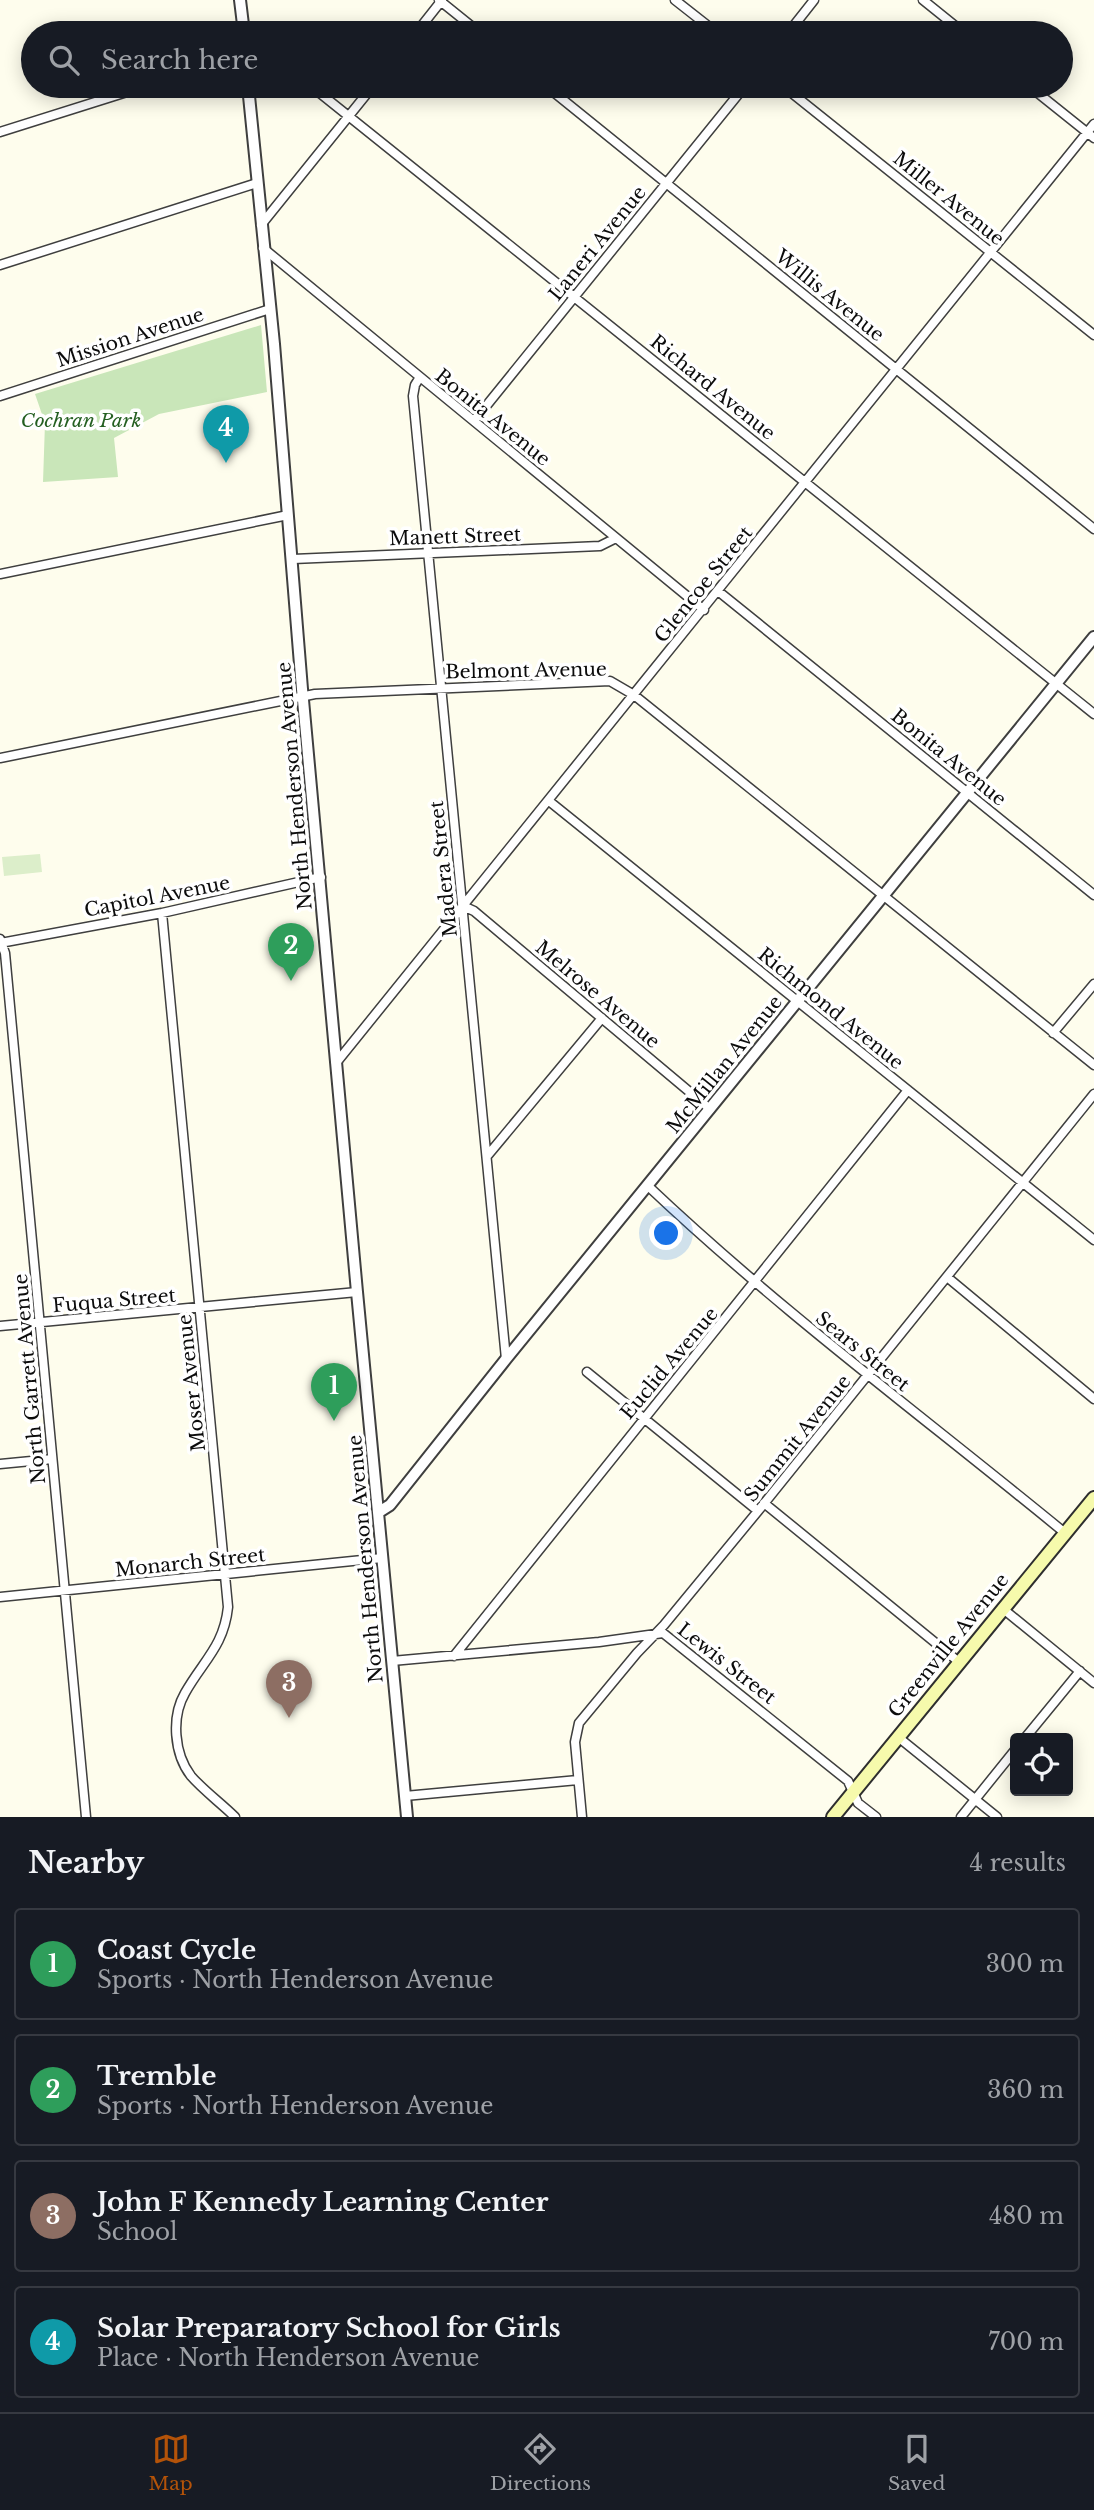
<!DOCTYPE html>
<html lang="en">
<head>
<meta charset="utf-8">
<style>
  body { margin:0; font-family:"Libre Baskerville",serif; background:#242831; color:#f1f3f6 }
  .controls { position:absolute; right:21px; bottom:21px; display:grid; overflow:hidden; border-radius:7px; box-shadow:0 4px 18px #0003 }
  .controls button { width:63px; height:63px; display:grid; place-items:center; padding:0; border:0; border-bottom:2px solid #363941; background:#171b24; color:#f1f3f6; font:35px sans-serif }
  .you { position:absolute; left:667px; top:1234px; width:24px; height:24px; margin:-18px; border:5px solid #fff; border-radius:50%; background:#1a73e8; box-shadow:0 0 0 10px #1a73e833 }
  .badge { display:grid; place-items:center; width:46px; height:46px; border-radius:50%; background:#b45309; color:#fff; font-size:23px; font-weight:700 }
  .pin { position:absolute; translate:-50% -58px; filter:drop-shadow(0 2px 4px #0008) }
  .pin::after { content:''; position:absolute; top:37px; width:24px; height:21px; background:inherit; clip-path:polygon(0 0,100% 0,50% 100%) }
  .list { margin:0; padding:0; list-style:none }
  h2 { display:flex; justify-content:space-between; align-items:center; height:91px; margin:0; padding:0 28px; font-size:30px }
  h2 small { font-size:23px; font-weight:400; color:#9ea1a6 }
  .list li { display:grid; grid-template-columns:46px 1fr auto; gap:21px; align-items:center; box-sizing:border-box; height:112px; margin:0 14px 14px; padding:0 14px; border:2px solid #363941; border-radius:7px }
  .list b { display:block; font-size:26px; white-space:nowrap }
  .list p { margin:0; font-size:23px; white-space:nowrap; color:#9ea1a6 }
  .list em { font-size:23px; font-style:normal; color:#9ea1a6 }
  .icon { flex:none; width:38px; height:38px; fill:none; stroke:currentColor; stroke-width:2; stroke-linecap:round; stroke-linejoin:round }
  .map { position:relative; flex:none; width:1094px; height:1817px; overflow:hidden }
  .search { position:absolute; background:#171b24; box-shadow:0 4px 18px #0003; left:21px; right:21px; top:21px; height:77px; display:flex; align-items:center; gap:18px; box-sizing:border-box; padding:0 24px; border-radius:38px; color:#9ea1a6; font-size:26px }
  .sheet { height:595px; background:#171b24 }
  nav { display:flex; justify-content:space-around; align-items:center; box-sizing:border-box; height:98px; border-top:2px solid #363941; background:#171b24; font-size:19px; color:#9ea1a6 }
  nav a { display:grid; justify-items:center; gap:4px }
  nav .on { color:#b45309 }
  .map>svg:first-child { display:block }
  .green { fill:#c9e6b9 }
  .pitch { fill:#dceeca }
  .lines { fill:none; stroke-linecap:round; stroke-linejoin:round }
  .minor-casing { stroke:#3f3f3f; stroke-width:11 }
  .tertiary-casing { stroke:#3f3f3f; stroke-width:14 }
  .secondary-casing { stroke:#2e2e2e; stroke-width:16 }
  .minor { stroke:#fff; stroke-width:8 }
  .tertiary { stroke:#fff; stroke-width:10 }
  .secondary { stroke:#f6faac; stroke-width:12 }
  .labels { text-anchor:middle; stroke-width:7; stroke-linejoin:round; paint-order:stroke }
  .street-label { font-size:19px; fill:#0c0c0c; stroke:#fff }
  .park-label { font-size:19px; font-style:italic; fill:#245f21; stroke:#fff }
</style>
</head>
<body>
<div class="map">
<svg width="1094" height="1817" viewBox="0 0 1094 1817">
  <rect width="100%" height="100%" fill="#fefded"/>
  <path class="green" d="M261 325 267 392 159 414 114 438 118 477 43 482 45 423 35 394Z"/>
  <path class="pitch" d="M40 854 42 872 4 876 2 857Z"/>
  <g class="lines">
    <defs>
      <path id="minor" d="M439 0 480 33
        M675 0 717 33
        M923 0 964 33
        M416 33 442 0
        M788 33 814 0
        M311 86 1094 714
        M546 86 1094 529
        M783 86 1094 335
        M1029 86 1094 138
        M0 132 146 86
        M261 225 373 86
        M263 248 704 610
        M0 265 257 183
        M420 377 415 385 413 396C443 717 476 1038 506 1359
        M0 396 270 309
        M474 421 745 86
        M293 559 600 546 616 538
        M0 574 288 515
        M718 591 1094 895
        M0 758 315 694 610 681 634 695 1094 1065
        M549 801 1094 1240
        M463 906 474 911 710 1109
        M162 913 228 1607C224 1646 203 1661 185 1693 171 1717 174 1754 191 1776 204 1791 221 1803 235 1817
        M0 939 5 953 86 1817
        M0 943 162 913 321 877
        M1053 1033 1094 984
        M336 1063 1094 124
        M488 1155 602 1018
        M648 1186C779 1310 925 1418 1065 1533
        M947 1277 1094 1399
        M0 1326 357 1292
        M587 1372 758 1511
        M0 1464 52 1459
        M764 1503 959 1662
        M0 1597 382 1558
        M1002 1608 1094 1683
        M454 1656 908 1090
        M392 1661 599 1642 663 1633 848 1781 858 1803 876 1817
        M898 1737 997 1817
        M1025 1738 1080 1671
        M405 1796 578 1780
        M582 1817 575 1742 579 1723 637 1653 664 1625 758 1511 1094 1094
        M961 1817 1015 1750"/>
      <path id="tertiary" d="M240 0 244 33
        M248 86 274 344 302 689 357 1292 407 1817
        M379 1512 390 1505 506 1359 1094 637"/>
      <path id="secondary" d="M833 1817 1094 1498"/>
    </defs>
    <use href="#minor" class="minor-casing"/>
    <use href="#tertiary" class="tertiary-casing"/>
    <use href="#secondary" class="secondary-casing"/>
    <use href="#minor" class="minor"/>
    <use href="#tertiary" class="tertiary"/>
    <use href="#secondary" class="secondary"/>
  </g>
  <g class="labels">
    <g class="street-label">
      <text transform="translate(949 198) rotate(39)" y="7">Miller Avenue</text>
      <text transform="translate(597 243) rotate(-51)" y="7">Laneri Avenue</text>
      <text transform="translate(830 295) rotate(39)" y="7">Willis Avenue</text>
      <text transform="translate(130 337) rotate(-18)" y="7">Mission Avenue</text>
      <text transform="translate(713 387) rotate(39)" y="7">Richard Avenue</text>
      <text transform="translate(493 417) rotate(39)" y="7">Bonita Avenue</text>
      <text transform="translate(455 536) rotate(-2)" y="7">Manett Street</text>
      <text transform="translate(703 584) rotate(-51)" y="7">Glencoe Street</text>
      <text transform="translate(526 670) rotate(-1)" y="7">Belmont Avenue</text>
      <text transform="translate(949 757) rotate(39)" y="7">Bonita Avenue</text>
      <text transform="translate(294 786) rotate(-95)" y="7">North Henderson Avenue</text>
      <text transform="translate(443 869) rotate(-96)" y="7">Madera Street</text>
      <text transform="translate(157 896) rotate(-11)" y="7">Capitol Avenue</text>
      <text transform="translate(598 994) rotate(40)" y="7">Melrose Avenue</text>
      <text transform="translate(831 1008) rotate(39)" y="7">Richmond Avenue</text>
      <text transform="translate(724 1064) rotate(-51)" y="7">McMillan Avenue</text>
      <text transform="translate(114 1300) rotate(-5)" y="7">Fuqua Street</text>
      <text transform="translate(863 1351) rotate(39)" y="7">Sears Street</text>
      <text transform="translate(669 1363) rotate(-50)" y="7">Euclid Avenue</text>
      <text transform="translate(29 1379) rotate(-95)" y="7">North Garrett Avenue</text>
      <text transform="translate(191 1383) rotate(-96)" y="7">Moser Avenue</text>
      <text transform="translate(797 1438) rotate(-51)" y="7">Summit Avenue</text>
      <text transform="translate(365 1559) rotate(-95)" y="7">North Henderson Avenue</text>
      <text transform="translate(190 1562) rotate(-6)" y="7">Monarch Street</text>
      <text transform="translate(948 1645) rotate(-51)" y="7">Greenville Avenue</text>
      <text transform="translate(727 1663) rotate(38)" y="7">Lewis Street</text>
    </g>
    <g class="park-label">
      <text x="81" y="427">Cochran Park</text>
    </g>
  </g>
</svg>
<div class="controls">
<button><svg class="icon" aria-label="locate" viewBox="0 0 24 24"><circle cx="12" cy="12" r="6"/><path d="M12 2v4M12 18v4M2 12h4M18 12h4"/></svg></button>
</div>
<div class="you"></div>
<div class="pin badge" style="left:334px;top:1421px;background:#2e9e5b">1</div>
<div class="pin badge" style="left:291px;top:981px;background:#2e9e5b">2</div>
<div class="pin badge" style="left:289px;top:1718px;background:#8d6e63">3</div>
<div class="pin badge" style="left:226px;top:463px;background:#0f9aa8">4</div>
<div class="search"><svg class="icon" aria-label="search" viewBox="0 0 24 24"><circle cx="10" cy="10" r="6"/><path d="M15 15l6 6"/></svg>Search here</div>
</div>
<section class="sheet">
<h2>Nearby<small>4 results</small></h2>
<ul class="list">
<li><span class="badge" style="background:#2e9e5b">1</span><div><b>Coast Cycle</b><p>Sports · North Henderson Avenue</p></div><em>300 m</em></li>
<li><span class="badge" style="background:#2e9e5b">2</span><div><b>Tremble</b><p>Sports · North Henderson Avenue</p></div><em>360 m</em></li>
<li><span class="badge" style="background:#8d6e63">3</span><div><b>John F Kennedy Learning Center</b><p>School</p></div><em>480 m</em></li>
<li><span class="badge" style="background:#0f9aa8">4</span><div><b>Solar Preparatory School for Girls</b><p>Place · North Henderson Avenue</p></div><em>700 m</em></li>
</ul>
</section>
<nav>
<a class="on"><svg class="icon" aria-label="map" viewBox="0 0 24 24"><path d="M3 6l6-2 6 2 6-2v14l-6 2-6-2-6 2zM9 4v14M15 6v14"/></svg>Map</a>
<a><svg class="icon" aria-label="directions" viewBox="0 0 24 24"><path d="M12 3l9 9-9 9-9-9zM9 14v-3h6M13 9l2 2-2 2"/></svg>Directions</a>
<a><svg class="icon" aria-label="saved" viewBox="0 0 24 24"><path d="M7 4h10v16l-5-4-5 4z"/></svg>Saved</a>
</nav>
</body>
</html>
